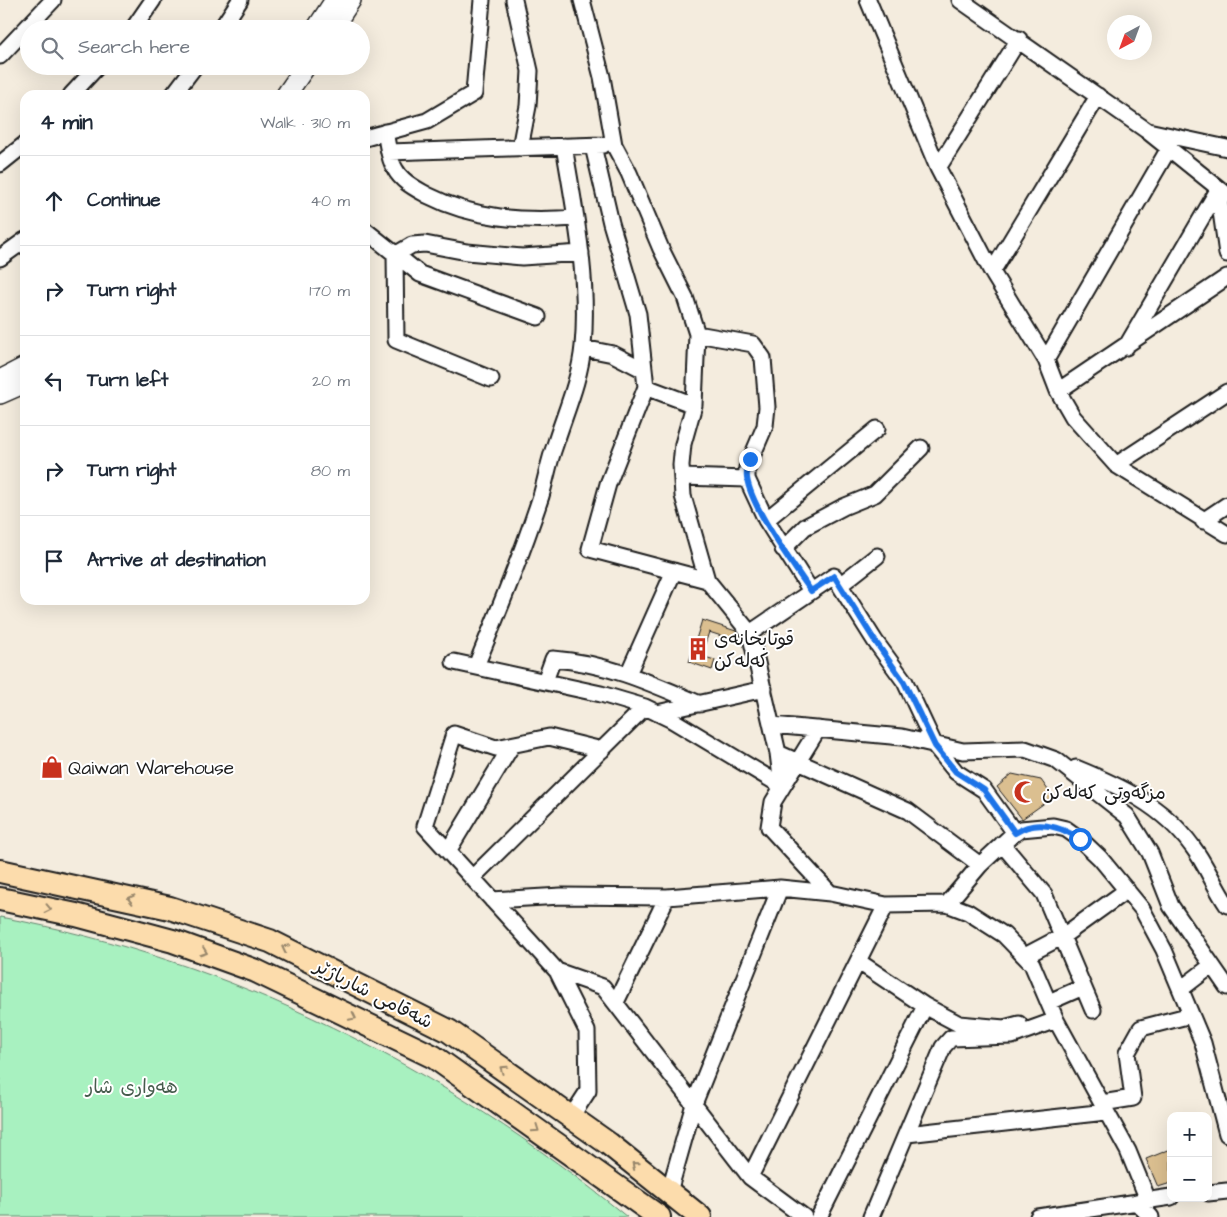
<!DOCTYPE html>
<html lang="en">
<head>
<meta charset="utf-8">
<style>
  body { margin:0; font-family:"Architects Daughter","Playpen Sans Arabic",sans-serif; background:#f2f2f3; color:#1f2937 }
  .controls { position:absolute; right:15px; bottom:15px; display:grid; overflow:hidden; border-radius:10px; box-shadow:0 5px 20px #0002 }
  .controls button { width:45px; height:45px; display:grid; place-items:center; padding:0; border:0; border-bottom:1px solid #e0e1e3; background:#fff; color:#1f2937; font:25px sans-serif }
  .compass { position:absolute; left:1107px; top:15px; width:45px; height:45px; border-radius:50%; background:#fff; box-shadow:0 5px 20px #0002; rotate:221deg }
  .stop { position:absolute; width:15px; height:15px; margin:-11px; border:4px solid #1a73e8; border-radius:50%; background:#fff }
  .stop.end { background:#1a73e8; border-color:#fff; box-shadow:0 1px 5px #0008 }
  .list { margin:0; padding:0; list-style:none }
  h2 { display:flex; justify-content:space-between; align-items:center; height:65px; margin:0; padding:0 20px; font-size:21px }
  h2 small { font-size:16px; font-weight:400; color:#747a83 }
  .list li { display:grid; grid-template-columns:32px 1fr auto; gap:15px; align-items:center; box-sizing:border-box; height:90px; padding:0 20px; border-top:1px solid #e0e1e3 }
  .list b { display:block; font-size:19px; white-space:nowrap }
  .list em { font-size:16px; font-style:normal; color:#747a83 }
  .icon { flex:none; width:28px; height:28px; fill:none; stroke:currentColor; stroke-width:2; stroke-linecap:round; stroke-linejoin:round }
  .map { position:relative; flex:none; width:1227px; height:1217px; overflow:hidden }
  .search { position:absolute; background:#fff; box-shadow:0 5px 20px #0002; left:20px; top:20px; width:350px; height:55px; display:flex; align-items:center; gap:12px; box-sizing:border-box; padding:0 18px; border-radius:28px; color:#747a83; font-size:19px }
  .panel { position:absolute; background:#fff; box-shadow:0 5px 20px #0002; left:20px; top:90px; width:350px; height:515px; border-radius:15px }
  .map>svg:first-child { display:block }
  .green { fill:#a8f1c0; stroke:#62866e }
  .building { fill:#dbbf90; stroke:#1c1c1c }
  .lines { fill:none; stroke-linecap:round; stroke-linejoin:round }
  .minor-casing { stroke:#1c1c1c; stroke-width:19 }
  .tertiary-casing { stroke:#1c1c1c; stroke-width:22 }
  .primary-casing { stroke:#1c1c1c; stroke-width:26 }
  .minor { stroke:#fff; stroke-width:15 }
  .tertiary { stroke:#fff; stroke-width:19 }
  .primary { stroke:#fcdcac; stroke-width:22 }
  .oneway { stroke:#97866b }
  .route { stroke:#1a73e8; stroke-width:6 }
  .labels { text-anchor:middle; stroke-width:4; stroke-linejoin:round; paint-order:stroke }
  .poi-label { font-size:19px; fill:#1c1c1c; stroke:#fff; text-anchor:start }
  .street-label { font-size:19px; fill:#1c1c1c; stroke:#fff }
  .park-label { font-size:19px; fill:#465c4d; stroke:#fff }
</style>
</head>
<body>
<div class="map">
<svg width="1227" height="1217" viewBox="0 0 1227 1217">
  <rect width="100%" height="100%" fill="#f4ecde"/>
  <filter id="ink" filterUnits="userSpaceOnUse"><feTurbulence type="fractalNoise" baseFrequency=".02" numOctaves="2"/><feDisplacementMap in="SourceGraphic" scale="10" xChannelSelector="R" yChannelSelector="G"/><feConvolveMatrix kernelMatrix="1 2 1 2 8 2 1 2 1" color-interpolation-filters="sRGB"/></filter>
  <g filter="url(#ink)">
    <path class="green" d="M0 917C232 960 445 1068 627 1217H0Z"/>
    <path class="building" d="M702 620 736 631 739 634 737 641 709 632 701 656 715 660 712 670 689 662Z
      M1012 774 1041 780 1053 797 1022 819 997 787Z
      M1171 1149V1183L1158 1187 1146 1159Z"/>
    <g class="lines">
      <defs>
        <path id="minor" d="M514 0 530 71 528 106 520 148
          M582 0 602 77 614 145 629 173 661 249 685 297 697 334 694 405 683 444 681 465 683 496 707 580 750 633 778 753 782 786
          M868 0 938 168 992 272 1046 360 1058 391 1073 417 1116 465 1227 534
          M960 0 1146 130 1227 195
          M133 29 153 0
          M221 29 240 0
          M0 56 53 0
          M71 95 98 66
          M173 95 195 66
          M1148 131 1227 148
          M385 132C388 144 388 158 395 169 402 182 415 188 427 195 474 219 524 222 576 218
          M365 138 427 121 474 93 482 0
          M593 146 611 223 638 314 646 387 608 484 590 549 707 580
          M389 152 603 145
          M0 164 25 144
          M938 168 1019 39
          M365 230 420 274 538 317
          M395 255 412 245 425 244 467 252 522 257 581 253
          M395 255 396 340 491 379
          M0 258 25 240
          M992 272 1098 96
          M697 334 753 344 763 358 767 407 765 426 747 468V479L766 520 811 591
          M1126 347 1218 190 1227 254
          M583 348 613 354 644 370
          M1046 360 1168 150
          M646 387 694 405
          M1058 391 1227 277
          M1116 465 1227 392
          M682 477 747 479
          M766 520 877 429
          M1203 521 1227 505
          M783 549 805 527 843 507 875 494 921 448
          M840 585 877 556
          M750 633 834 576 875 641 905 682 935 746 956 772 984 790 1015 833
          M454 662 601 694 645 707 672 720 782 786
          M476 666C499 610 522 554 541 496 546 479 549 461 555 445 565 413 580 380 583 346 589 279 575 212 564 146
          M628 674 674 571
          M545 681 553 659C607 663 651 683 700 704
          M657 713 764 689
          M772 725 902 737 963 751 1025 749 1056 760 1127 816 1150 853 1171 906 1227 987
          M818 729 773 802 769 827 830 893
          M778 753 908 811 980 865
          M1076 768C1120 786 1163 806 1192 846 1206 864 1214 886 1227 905
          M1002 844 1044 894 1093 1010
          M448 851 512 745
          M472 878 645 707
          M492 900 561 896 667 897 780 888 830 893 886 905 947 904 968 912 1004 935 1032 964 1056 1020 1128 1151 1148 1200
          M947 904 980 865 1011 836 1021 829 1053 826 1066 829 1080 839 1100 858 1142 909 1164 950 1203 1043 1227 1134
          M1027 955 1063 936 1127 890
          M859 962 925 1006 959 1024 1004 1028 1019 1024
          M557 971 603 987 750 1177 804 1217
          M1181 989 1211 966
          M616 1002 667 897
          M1049 1002 1083 987
          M1102 1103 1133 1098 1127 1053 1141 1028 1191 1015
          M571 1117 588 1091 587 1031 557 971 425 826 454 734 496 748 549 737 602 750
          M907 1134 1106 1112
          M750 1177 886 905
          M669 1192 694 1104 780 888
          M1208 1193 1227 1191
          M1136 1202 1151 1217
          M819 1217 925 1006
          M871 1217 943 1047 951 1038 1012 1036 1056 1020
          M1038 1217 1171 1197"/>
        <path id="tertiary" d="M316 29 335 0
          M332 29 351 0
          M286 95 306 66
          M0 380 25 367
          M0 394 25 383"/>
        <path id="primary" d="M0 871 170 908 270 941 449 1031 609 1144 700 1217
          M0 899 76 915 173 941 256 971 434 1057 659 1217"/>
      </defs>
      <use href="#minor" class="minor-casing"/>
      <use href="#tertiary" class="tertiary-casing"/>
      <use href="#primary" class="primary-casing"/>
      <use href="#minor" class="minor"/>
      <use href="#tertiary" class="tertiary"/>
      <use href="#primary" class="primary"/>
    </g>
    <defs><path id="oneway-chevron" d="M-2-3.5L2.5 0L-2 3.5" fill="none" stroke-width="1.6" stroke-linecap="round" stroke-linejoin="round" transform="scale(1.25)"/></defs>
    <g class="oneway">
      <use href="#oneway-chevron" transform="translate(131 899) rotate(-167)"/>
      <use href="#oneway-chevron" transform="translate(48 909) rotate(12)"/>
      <use href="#oneway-chevron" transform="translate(285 948) rotate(-153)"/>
      <use href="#oneway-chevron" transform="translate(204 952) rotate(20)"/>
      <use href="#oneway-chevron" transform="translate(353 1017) rotate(26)"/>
      <use href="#oneway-chevron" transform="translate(503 1069) rotate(-145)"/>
      <use href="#oneway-chevron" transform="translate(536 1129) rotate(35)"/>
      <use href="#oneway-chevron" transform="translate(635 1165) rotate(-141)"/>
    </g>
  </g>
  <g class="lines" filter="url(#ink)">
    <path class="route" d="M750 459C748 465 746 471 747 478 751 507 793 565 811 591L834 576 875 641 904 682 935 746 956 772 984 790 1015 833C1036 819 1060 826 1080 839"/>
  </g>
  <defs>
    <symbol id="building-bare" viewBox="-9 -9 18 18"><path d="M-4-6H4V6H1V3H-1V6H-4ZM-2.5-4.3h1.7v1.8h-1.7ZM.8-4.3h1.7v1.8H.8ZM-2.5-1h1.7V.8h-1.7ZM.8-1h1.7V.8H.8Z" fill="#c8321e" stroke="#fff" stroke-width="2.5" paint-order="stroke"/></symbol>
    <symbol id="shop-bare" viewBox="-9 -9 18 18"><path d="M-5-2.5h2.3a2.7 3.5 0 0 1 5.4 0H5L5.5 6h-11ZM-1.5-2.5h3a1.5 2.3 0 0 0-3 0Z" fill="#c8321e" stroke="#fff" stroke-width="2.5" paint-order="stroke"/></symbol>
    <symbol id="mosque-bare" viewBox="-9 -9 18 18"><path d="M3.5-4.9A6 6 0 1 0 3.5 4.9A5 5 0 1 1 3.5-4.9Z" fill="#c8321e" stroke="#fff" stroke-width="2.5" paint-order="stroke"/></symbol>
  </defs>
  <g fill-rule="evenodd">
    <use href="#building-bare" x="682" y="633" width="32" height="32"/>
    <use href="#shop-bare" x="36" y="751" width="32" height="32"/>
    <use href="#mosque-bare" x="1009" y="776" width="32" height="32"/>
  </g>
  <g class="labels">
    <g class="poi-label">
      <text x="714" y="645">قوتابخانەی<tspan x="714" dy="22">کەلەکن</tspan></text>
      <text x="68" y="774">Qaiwan Warehouse</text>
      <text x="1042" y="799">مزگەوتی کەلەکن</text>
    </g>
    <g class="street-label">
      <text transform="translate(374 993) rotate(27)" y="7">شەقامی شارباژێر</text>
    </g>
    <g class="park-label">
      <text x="132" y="1093">هەواری شار</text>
    </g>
  </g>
</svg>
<div class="controls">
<button>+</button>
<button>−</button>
</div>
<svg class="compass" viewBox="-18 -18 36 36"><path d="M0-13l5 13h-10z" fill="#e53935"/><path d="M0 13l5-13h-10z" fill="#747a83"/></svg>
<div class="stop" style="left:1080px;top:839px"></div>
<div class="stop end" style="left:750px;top:459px"></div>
<div class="search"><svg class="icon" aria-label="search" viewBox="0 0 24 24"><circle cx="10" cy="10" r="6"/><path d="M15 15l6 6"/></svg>Search here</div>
<section class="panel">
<h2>4 min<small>Walk · 310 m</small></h2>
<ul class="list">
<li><svg class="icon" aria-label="ahead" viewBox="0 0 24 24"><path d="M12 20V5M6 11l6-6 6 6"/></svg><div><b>Continue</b></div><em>40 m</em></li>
<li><svg class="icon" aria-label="right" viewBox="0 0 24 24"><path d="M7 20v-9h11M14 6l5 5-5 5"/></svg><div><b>Turn right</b></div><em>170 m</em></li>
<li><svg class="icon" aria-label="left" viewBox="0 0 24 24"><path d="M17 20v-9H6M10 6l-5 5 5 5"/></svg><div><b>Turn left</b></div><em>20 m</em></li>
<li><svg class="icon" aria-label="right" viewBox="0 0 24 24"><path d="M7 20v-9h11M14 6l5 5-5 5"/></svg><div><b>Turn right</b></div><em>80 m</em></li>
<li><svg class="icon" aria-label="arrive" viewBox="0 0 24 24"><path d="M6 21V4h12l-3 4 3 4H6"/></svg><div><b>Arrive at destination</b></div></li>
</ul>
</section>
</div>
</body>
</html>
